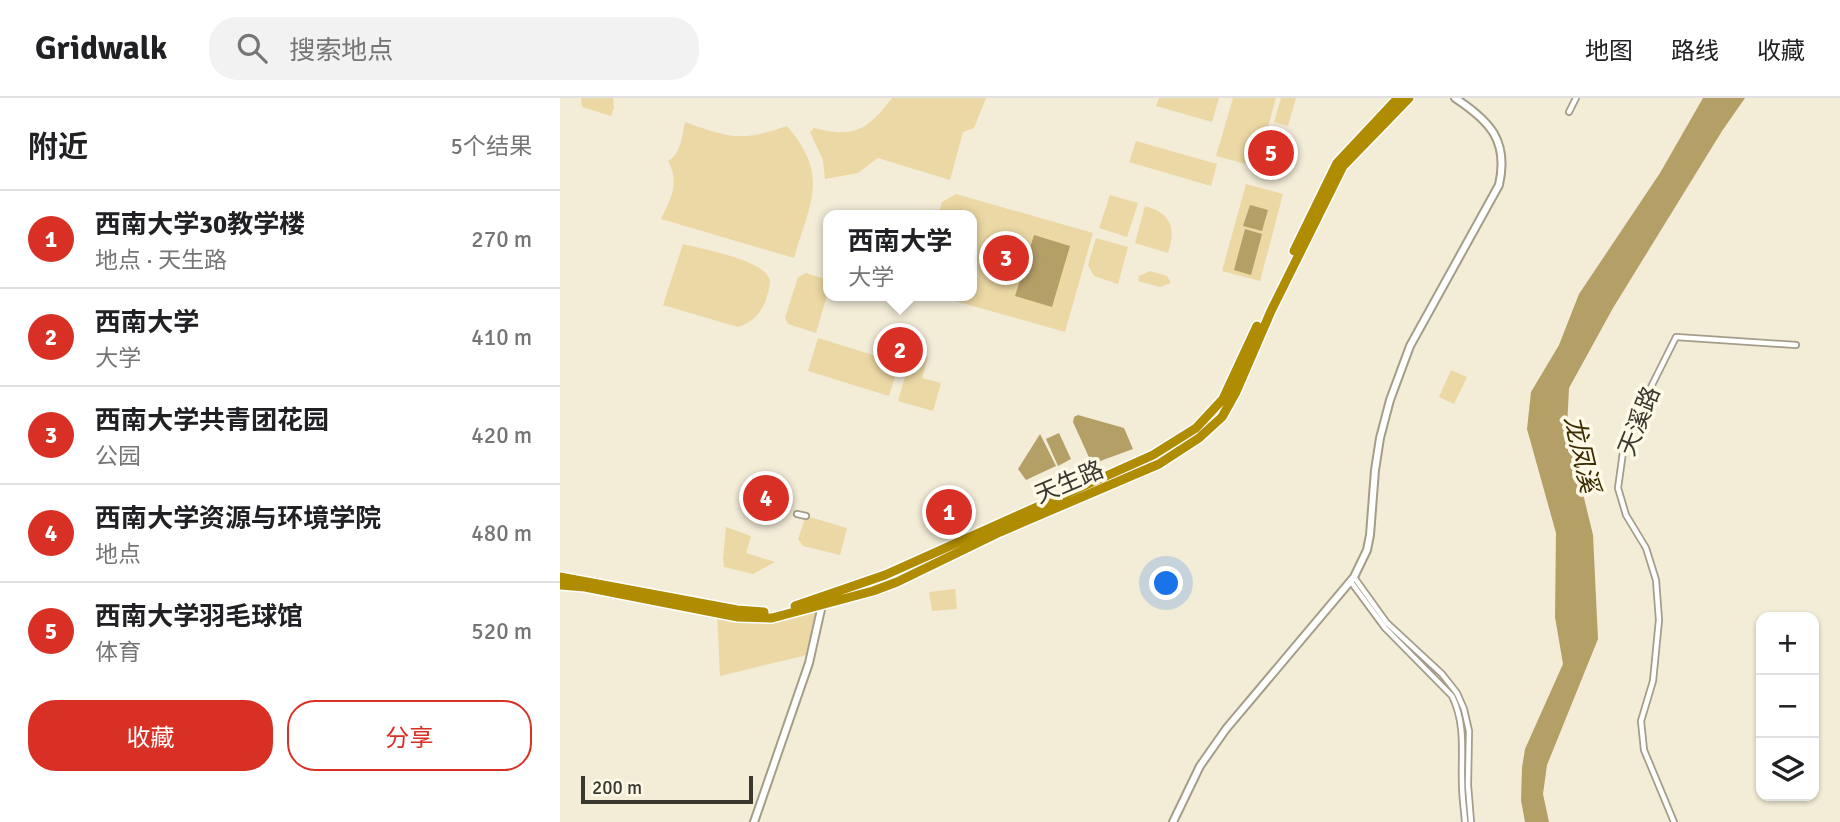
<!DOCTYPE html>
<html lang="zh">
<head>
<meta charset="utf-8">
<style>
  body { margin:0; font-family:Signika,"Noto Sans SC",sans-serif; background:#f2f2f2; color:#202124 }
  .controls { position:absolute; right:21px; bottom:21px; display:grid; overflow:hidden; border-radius:14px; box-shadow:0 2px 5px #0004 }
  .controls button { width:63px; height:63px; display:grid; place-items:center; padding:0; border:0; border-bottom:2px solid #e0e0e0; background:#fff; color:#202124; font:35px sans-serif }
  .scale { position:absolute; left:21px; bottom:18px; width:172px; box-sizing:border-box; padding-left:7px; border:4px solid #3a372f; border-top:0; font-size:19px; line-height:24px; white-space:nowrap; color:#3a372f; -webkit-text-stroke:5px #fff9e8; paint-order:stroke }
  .you { position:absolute; left:607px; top:486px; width:24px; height:24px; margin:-18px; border:5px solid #fff; border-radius:50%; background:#1a73e8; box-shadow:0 0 0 10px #1a73e833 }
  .badge { display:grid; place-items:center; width:46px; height:46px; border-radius:50%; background:#d93025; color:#fff; font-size:23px; font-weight:700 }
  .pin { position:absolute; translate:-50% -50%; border:4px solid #fff; box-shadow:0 2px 7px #0006 }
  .popup { position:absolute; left:263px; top:112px; width:154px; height:91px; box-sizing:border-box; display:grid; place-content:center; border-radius:14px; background:#fff; filter:drop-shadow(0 2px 5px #0005); font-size:23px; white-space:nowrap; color:#757577 }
  .popup b { font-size:26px; color:#202124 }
  .popup::after { content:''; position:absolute; left:50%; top:100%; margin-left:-14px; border:14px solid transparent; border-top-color:#fff }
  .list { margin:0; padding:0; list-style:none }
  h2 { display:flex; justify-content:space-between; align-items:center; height:91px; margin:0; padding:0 28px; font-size:30px }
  h2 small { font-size:23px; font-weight:400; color:#757577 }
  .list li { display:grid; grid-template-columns:46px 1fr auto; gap:21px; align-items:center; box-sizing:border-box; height:98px; padding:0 28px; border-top:2px solid #e0e0e0 }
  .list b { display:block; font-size:26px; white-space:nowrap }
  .list p { margin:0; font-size:23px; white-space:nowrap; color:#757577 }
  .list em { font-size:23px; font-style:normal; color:#757577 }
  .actions { display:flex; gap:14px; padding:21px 28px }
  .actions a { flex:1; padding:16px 0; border:2px solid #d93025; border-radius:28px; text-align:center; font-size:24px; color:#d93025 }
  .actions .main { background:#d93025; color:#fff }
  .icon { flex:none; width:38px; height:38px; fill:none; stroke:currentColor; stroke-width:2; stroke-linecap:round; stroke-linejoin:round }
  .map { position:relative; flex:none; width:1280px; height:724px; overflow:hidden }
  header { display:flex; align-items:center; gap:42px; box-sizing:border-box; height:98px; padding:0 35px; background:#fff; border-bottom:2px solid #e0e0e0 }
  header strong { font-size:33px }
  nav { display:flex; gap:38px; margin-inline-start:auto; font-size:24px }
  .search { width:490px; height:63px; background:#f2f2f2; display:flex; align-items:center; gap:18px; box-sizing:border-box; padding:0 24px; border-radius:28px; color:#757577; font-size:26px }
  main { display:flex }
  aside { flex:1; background:#fff }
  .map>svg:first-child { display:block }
  .green { fill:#ebd8a4 }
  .water { fill:#b49f66 }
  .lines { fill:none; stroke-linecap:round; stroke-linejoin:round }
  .street-casing { stroke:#a39d89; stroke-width:8 }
  .secondary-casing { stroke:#a39d89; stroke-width:10 }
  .highway-casing { stroke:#fff; stroke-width:12 }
  .street { stroke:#fff; stroke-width:4.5 }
  .secondary { stroke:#fff; stroke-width:6 }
  .highway { stroke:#af8c02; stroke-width:9 }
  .labels { text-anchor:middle; stroke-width:7; stroke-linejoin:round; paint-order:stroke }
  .street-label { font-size:24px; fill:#3a372f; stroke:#fff9e8 }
  .water-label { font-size:26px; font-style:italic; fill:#3c2d00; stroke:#fff9e8 }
</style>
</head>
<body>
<header>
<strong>Gridwalk</strong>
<div class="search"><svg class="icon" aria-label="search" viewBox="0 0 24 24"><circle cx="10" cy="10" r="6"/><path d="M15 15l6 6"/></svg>搜索地点</div>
<nav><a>地图</a><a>路线</a><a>收藏</a></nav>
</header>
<main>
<aside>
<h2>附近<small>5个结果</small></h2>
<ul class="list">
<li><span class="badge">1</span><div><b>西南大学30教学楼</b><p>地点 · 天生路</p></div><em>270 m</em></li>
<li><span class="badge">2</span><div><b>西南大学</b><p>大学</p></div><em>410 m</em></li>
<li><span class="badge">3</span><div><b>西南大学共青团花园</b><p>公园</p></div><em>420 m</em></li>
<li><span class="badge">4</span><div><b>西南大学资源与环境学院</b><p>地点</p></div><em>480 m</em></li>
<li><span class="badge">5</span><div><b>西南大学羽毛球馆</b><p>体育</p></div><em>520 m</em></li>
</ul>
<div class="actions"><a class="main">收藏</a><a>分享</a></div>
</aside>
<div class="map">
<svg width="1280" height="724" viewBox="0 0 1280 724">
  <rect width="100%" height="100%" fill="#f3ecd7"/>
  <path class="green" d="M21 0H53L54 10 51 18 22 9Z
    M332 0H426L414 30 403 34 390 82 318 60 298 75 265 81 263 62 250 34 254 30C294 40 307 33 332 0Z
    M599 0H659L652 24 596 8Z
    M673 0H716L706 36 695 34 686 66 656 58Z
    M721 0H736L728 28 714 24Z
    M125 24C170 40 181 44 227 28 270 78 250 104 234 160L101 121C111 101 120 84 108 63 121 56 122 38 125 24Z
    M576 43 657 66 651 88 569 64Z
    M686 86 723 96 700 183 662 173Z
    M396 96 533 135 505 234 378 198H412V117H378L382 104Z
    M550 97 578 105 567 139 539 130Z
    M585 108C612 116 616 130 608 155L575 145Z
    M536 140 568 149 558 186 534 178 528 167Z
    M123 146C141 151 207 162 210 183 210 189 207 199 205 204 199 218 192 224 178 229L103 207Z
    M590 173 607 178 611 185 600 189 578 183 579 178Z
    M246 175 268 182V194L256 235 228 226 225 220 238 179Z
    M258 240 339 265 329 298 248 273Z
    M352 254 368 259 362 280 381 285 373 313 338 303Z
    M891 272 907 279 894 306 879 299Z
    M246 418 287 430 280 457 243 448 238 441Z
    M166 429 191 438 186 455 215 464 193 476 164 469 163 461Z
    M395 491 397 511 372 513 369 494Z
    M262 507 251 556 160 578 157 515 197 520Z"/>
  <path class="water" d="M1143 0H1185L1162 33 1053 210 1009 290 1007 330 1033 437 1038 541 987 667 983 696 989 724H965L961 702 962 670 965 651 1003 566 995 519 996 435 967 331 971 294 999 247 1019 196 1100 75Z
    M690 107 708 112 702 133 683 128Z
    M685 131 702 136 691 177 674 172Z
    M474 137 510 148 492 209 455 198Z
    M518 317 564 330 573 351 532 366 513 324 514 319Z
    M499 335 511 361 498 368 486 341Z
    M480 336 496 368 466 382 458 371Z"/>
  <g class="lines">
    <defs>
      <path id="street" d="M1009 14 1016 0
        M237 416 246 418
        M794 479 827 525 882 576 897 595 904 611 909 633 908 687 911 724
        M791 484 825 530 892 598C906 627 901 654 902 685 902 698 904 711 905 724
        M1114 724 1084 652 1081 623 1093 583 1099 522 1096 482 1086 450 1066 417 1058 390 1063 354 1082 307 1116 239 1236 247"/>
      <path id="secondary" d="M194 724 249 565 262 507
        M613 724 640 668 666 631 794 479 807 452 810 437 815 372 820 340 830 302 850 248 939 87C949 43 930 23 895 0"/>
      <path id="highway" d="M734 153 777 65 838 0
        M0 479 177 512 204 514
        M0 487 25 489 178 519 212 520 313 493 337 484 440 434 599 366 639 340 662 319 676 294 711 213 783 68 849 0
        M235 508 325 477 593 357 636 330 663 301 697 228"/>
    </defs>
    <use href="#street" class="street-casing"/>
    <use href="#secondary" class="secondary-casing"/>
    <use href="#highway" class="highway-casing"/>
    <use href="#street" class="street"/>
    <use href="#secondary" class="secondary"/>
    <use href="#highway" class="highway"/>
  </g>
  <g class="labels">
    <g class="street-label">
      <text transform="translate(1079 323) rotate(-68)" y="8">天溪路</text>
      <text transform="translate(509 384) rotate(-23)" y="8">天生路</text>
    </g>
    <g class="water-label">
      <text transform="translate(1022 356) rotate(77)" y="9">龙凤溪</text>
    </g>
  </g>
</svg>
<div class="controls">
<button>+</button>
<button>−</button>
<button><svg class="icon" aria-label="layers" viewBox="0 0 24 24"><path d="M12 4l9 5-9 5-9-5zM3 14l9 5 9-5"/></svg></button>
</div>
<div class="scale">200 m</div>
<div class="you"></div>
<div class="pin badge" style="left:389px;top:414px">1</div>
<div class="pin badge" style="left:340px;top:252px">2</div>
<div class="popup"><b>西南大学</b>大学</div>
<div class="pin badge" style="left:446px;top:160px">3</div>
<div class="pin badge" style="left:206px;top:400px">4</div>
<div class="pin badge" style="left:711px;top:55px">5</div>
</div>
</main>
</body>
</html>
